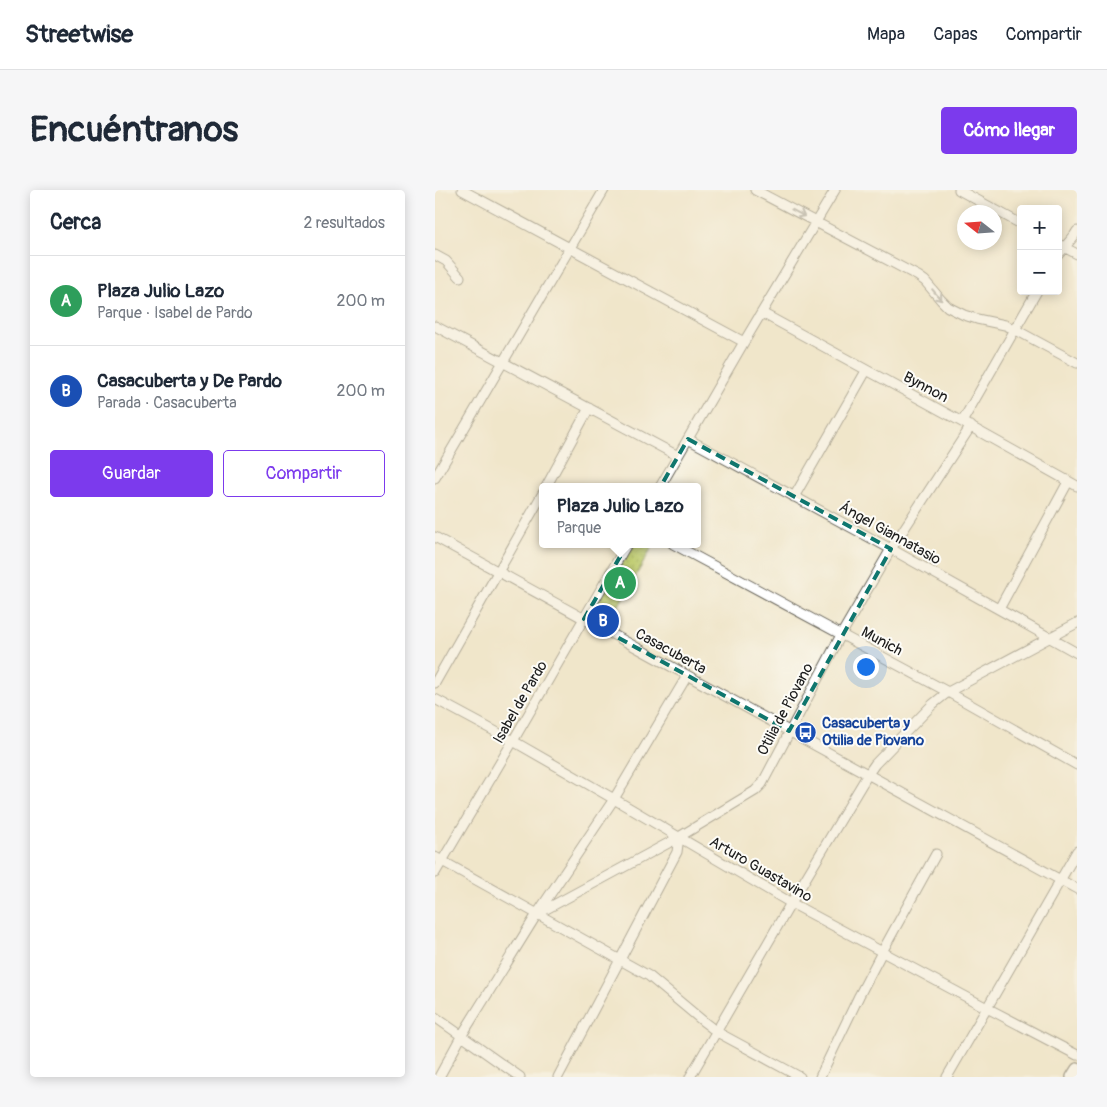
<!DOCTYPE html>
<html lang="es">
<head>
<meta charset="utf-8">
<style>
  body { margin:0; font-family:Pangolin,sans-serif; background:#f6f6f7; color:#1f2937 }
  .controls { position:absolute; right:15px; top:15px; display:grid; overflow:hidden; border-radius:5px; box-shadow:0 2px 12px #0003 }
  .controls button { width:45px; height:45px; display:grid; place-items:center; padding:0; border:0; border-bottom:1px solid #e0e1e3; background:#fff; color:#1f2937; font:25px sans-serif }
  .compass { position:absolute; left:522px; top:15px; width:45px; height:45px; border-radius:50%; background:#fff; box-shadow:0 2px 12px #0003; rotate:287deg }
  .you { position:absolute; left:430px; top:476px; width:18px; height:18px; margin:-12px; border:4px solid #fff; border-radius:50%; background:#1a73e8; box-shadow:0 0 0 8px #1a73e833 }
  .badge { display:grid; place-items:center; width:32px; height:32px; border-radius:50%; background:#7c3aed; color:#fff; font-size:16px; font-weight:700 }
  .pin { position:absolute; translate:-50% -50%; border:2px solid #fff; box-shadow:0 1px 5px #0006 }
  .popup { position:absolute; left:104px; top:293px; width:162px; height:65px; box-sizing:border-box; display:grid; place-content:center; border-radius:5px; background:#fff; filter:drop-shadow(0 1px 4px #0005); font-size:16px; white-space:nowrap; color:#747a83 }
  .popup b { font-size:19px; color:#1f2937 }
  .popup::after { content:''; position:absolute; left:50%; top:100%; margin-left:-10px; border:10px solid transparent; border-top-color:#fff }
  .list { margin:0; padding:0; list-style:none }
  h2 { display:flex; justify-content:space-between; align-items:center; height:65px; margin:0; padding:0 20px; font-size:21px }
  h2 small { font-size:16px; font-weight:400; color:#747a83 }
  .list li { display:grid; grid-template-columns:32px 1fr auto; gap:15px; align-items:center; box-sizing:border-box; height:90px; padding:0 20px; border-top:1px solid #e0e1e3 }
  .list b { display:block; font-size:19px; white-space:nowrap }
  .list p { margin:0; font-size:16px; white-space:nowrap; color:#747a83 }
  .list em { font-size:16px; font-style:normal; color:#747a83 }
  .actions { display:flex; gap:10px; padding:15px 20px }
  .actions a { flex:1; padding:11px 0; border:1px solid #7c3aed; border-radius:5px; text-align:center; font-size:18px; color:#7c3aed }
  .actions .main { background:#7c3aed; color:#fff }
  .map { position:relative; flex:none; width:642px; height:887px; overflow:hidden; border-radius:5px }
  header { display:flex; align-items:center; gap:30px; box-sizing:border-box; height:70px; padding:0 25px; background:#fff; border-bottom:1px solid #e0e1e3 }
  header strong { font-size:24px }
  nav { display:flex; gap:28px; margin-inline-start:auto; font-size:18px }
  .intro { display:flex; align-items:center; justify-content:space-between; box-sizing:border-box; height:120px; padding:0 30px }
  h1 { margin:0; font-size:35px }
  .button { padding:12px 22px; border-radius:5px; background:#7c3aed; color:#fff; font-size:18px; font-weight:700 }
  main { display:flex; gap:30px; padding:0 30px }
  aside { flex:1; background:#fff; border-radius:5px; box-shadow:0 2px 12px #0003 }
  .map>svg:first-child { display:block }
  .park { fill:url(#park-dots); stroke:#6c7344 }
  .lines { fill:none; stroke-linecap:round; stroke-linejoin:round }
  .minor-casing { stroke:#666359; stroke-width:11 }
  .tertiary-casing { stroke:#666359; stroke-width:14 }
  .minor { stroke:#fff; stroke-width:9 }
  .tertiary { stroke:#fff; stroke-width:11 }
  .oneway { stroke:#999 }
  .marked { fill:none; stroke:#0f766e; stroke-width:4; stroke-dasharray:10 6; stroke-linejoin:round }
  .labels { text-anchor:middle; stroke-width:4; stroke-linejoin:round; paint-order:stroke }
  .street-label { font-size:15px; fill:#1c1c1c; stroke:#fdfcf7 }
  .transit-label { font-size:15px; font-weight:bold; fill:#164399; stroke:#fdfcf7; text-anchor:start }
</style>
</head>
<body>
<header>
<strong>Streetwise</strong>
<nav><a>Mapa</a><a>Capas</a><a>Compartir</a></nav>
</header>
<div class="intro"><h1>Encuéntranos</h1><a class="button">Cómo llegar</a></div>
<main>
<aside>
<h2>Cerca<small>2 resultados</small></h2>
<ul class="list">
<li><span class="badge" style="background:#2e9e5b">A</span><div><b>Plaza Julio Lazo</b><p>Parque · Isabel de Pardo</p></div><em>200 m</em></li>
<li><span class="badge" style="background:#1a4fb4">B</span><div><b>Casacuberta y De Pardo</b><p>Parada · Casacuberta</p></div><em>200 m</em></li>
</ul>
<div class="actions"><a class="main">Guardar</a><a>Compartir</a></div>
</aside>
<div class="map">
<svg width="642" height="887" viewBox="0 0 642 887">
  <defs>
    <pattern id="park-dots" width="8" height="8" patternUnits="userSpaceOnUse" patternTransform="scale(1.25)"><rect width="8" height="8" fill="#bdca6c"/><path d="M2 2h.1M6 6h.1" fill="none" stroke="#a2ad5d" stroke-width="1.8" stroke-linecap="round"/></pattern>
  </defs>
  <rect width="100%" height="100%" fill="#fdfcf7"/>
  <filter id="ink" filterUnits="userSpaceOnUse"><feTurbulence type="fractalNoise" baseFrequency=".02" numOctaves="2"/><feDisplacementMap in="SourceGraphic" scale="10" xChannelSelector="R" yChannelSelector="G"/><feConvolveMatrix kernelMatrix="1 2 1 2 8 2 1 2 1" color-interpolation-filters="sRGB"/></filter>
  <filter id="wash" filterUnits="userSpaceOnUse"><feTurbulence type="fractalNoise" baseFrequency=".0096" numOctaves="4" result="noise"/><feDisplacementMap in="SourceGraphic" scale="20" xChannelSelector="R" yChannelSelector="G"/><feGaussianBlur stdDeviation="1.12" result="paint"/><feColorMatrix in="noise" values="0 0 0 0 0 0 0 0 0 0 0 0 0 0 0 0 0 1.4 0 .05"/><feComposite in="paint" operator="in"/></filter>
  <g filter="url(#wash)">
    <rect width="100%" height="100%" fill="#f0e6cb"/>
    <path class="park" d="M199 354H219L173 434 160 427 157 421Z"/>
  </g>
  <g filter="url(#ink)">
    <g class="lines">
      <defs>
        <path id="minor" d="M27 0 309 152
          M320 0 483 86 490 91 506 110 513 117 529 125 542 129 570 135 581 140 642 173
          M524 0 586 34
          M623 54 642 64
          M0 65 11 71 25 87
          M623 65 639 46 642 41
          M327 123 527 232 642 296
          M0 136 243 266
          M527 232 602 101
          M253 249 456 359 642 463
          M0 288 169 0
          M111 297 154 218
          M225 297 309 152 400 0
          M359 307 431 181
          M0 347 642 699
          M238 354 513 502 642 575
          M564 419 633 292
          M0 493 108 303
          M0 509 78 551 179 609 356 713 552 818 642 865
          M0 667 214 786 269 832 282 842 365 887
          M0 683 78 551 192 354
          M102 724 239 650 320 601 327 594 406 445 456 359 536 236
          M0 827 85 887
          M4 887 27 845 102 724 179 609 252 486
          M123 887 242 662 244 647
          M255 887 356 713 433 584 440 574 498 514 513 502 642 433
          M385 887 424 806 447 762 501 664
          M512 887 552 818 642 661"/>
        <path id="tertiary" d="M637 887 642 879"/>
      </defs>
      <use href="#minor" class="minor-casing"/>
      <use href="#tertiary" class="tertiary-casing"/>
      <use href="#minor" class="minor"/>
      <use href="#tertiary" class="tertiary"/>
    </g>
    <defs><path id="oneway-shaft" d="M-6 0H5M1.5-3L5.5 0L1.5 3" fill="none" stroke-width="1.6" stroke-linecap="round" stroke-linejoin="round" transform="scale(1.25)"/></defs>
    <g class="oneway">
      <use href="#oneway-shaft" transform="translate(363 23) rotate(28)"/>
      <use href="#oneway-shaft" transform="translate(502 105) rotate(50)"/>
    </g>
  </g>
  <path d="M0 0H642V887H0ZM253 249 456 359 354 541 149 429Z" fill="#f0e6cb" fill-opacity=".55" fill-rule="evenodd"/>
  <path class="marked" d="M253 249 456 359 354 541 149 429Z"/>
  <defs>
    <symbol id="bus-disc" viewBox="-11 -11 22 22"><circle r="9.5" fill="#1a4fb4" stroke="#fdfcf7"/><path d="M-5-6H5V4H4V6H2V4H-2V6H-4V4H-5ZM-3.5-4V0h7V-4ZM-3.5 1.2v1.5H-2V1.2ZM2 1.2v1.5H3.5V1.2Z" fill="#fff"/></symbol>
  </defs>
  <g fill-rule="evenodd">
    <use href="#bus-disc" x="358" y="530" width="25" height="25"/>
  </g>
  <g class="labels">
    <g class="street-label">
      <text transform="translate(491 197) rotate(28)" y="5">Bynnon</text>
      <text transform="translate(455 343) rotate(29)" y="5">Ángel Giannatasio</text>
      <text transform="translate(447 451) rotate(28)" y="5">Munich</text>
      <text transform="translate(236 461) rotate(29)" y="5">Casacuberta</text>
      <text transform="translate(85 512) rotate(-60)" y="5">Isabel de Pardo</text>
      <text transform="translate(350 519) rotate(-62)" y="5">Otilia de Piovano</text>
      <text transform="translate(326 679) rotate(30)" y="5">Arturo Guastavino</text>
    </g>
    <g class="transit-label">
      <text x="387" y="538">Casacuberta y<tspan x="387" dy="17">Otilia de Piovano</tspan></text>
    </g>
  </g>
</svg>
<div class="controls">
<button>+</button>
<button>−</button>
</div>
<svg class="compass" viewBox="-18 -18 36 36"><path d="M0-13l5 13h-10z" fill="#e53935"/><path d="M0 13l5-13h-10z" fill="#747a83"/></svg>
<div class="you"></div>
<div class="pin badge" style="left:185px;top:393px;background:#2e9e5b">A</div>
<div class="popup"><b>Plaza Julio Lazo</b>Parque</div>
<div class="pin badge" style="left:168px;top:431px;background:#1a4fb4">B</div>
</div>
</main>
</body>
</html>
